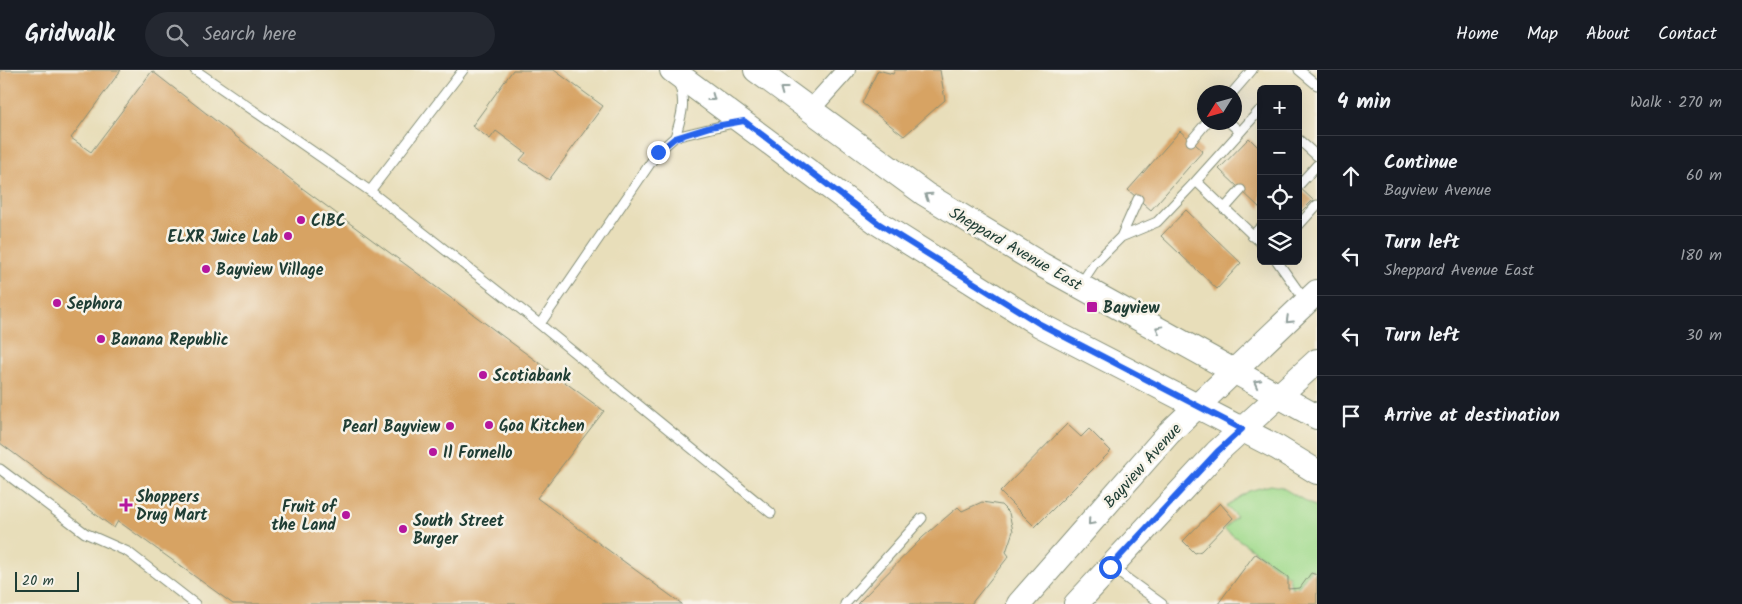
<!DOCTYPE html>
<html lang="en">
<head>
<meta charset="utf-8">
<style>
  body { margin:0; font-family:Kalam,sans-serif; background:#242831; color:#f1f3f6 }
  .controls { position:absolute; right:15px; top:15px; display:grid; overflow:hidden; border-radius:8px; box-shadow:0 5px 20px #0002 }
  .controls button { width:45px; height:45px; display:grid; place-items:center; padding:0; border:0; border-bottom:1px solid #363941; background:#171b24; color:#f1f3f6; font:25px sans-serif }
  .compass { position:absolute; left:1197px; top:15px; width:45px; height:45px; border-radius:50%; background:#171b24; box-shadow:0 5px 20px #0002; rotate:233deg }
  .scale { position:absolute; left:15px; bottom:12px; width:64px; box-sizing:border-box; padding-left:5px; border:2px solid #1f3d34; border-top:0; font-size:14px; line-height:18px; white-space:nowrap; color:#1f3d34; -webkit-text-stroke:4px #f7f3e8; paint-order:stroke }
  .stop { position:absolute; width:15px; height:15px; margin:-11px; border:4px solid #2563eb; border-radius:50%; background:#fff }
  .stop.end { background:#2563eb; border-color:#fff; box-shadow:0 1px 5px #0008 }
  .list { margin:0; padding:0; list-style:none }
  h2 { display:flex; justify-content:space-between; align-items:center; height:65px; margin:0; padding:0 20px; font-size:21px }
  h2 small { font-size:16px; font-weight:400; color:#9ea1a6 }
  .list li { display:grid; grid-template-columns:32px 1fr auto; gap:15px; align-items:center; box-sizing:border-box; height:80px; padding:0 20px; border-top:1px solid #363941 }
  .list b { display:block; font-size:19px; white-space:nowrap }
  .list p { margin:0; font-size:16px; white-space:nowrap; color:#9ea1a6 }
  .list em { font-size:16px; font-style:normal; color:#9ea1a6 }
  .icon { flex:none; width:28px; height:28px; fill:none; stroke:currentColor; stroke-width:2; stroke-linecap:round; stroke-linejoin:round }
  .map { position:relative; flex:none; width:1317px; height:534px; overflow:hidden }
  header { display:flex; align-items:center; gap:30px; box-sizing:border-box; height:70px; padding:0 25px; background:#171b24; border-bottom:1px solid #363941 }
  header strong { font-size:24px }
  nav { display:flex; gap:28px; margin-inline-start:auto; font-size:18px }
  .search { width:350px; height:45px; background:#242831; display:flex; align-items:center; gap:12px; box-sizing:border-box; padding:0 18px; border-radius:28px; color:#9ea1a6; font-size:19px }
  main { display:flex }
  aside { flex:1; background:#171b24 }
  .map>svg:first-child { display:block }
  .green { fill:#a2db8e; stroke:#608c61 }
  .building { fill:#d7a363 }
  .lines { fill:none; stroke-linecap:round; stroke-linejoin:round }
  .lane-casing { stroke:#848e77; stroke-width:11 }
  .street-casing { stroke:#848e77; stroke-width:20 }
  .secondary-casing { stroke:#848e77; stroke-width:26 }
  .lane { stroke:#fff; stroke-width:9 }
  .street { stroke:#fff; stroke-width:18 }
  .secondary { stroke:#fff; stroke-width:24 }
  .oneway { stroke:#8f9e9a }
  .route { stroke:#2563eb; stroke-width:6 }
  .poi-dot { fill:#b5179e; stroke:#f7f3e8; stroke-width:2 }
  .labels { text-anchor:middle; stroke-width:5; stroke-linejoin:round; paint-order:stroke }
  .poi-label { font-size:16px; font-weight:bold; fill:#1f3d34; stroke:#f7f3e8; text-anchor:start }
  .street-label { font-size:16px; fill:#1f3d34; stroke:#f7f3e8 }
</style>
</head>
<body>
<header>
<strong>Gridwalk</strong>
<div class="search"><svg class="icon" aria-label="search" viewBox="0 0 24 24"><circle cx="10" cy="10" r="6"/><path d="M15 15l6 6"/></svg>Search here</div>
<nav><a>Home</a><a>Map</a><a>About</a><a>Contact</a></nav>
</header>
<main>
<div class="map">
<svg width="1317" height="534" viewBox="0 0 1317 534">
  <rect width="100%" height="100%" fill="#f7f3e8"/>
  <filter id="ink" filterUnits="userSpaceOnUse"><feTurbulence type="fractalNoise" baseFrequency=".02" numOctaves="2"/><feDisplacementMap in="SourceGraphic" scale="10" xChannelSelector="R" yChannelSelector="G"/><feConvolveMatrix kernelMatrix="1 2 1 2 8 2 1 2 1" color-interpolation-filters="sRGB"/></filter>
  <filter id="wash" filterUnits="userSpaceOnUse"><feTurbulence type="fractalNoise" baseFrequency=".0096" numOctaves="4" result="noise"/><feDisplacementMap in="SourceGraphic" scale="20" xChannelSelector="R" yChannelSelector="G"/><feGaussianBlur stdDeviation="1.12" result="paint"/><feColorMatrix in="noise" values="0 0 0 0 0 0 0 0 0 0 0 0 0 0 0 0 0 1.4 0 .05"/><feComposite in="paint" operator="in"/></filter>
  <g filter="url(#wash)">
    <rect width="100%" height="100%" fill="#e8deba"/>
    <path class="green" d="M1271 415 1281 417 1317 438V502L1311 499 1299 516 1291 517 1289 506 1224 459 1236 446 1226 436 1249 421Z"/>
    <g id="blocks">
      <path class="building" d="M0 0H121L71 68 91 82 152 1 302 118 604 341 537 428 682 534H233L118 451 114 458 0 373Z
        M513 0H554L603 36 549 110 520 90 526 83 496 61 490 69 472 56Z
        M878 0 893 4 895 0H940L945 30 904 66 862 33Z
        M1180 61 1203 81 1151 140 1128 120Z
        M1249 68 1261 80V139L1219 99Z
        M1298 116 1313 130 1298 145Z
        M1186 140 1241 193 1217 219 1161 166Z
        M1067 354 1081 367 1089 359 1111 381 1035 457 1000 422Z
        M982 432 1001 435 1009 443 1013 461 1006 482 1009 486 971 534H857L923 467 958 437 962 441Z
        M1220 433 1233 448 1201 481 1195 483 1183 471Z
        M1256 484 1288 507V519L1300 518 1311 503 1317 505V534H1218L1254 485Z"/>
    </g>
  </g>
  <g filter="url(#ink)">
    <use href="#blocks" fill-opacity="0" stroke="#848e77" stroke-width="1"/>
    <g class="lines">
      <defs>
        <path id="lane" d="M195 0 370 121 527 244 771 443
          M1299 0 1317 15
          M1233 22 1252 0
          M1229 52 1240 62
          M675 67C681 48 687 32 678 12
          M1298 69 1317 86
          M1191 71 1207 52
          M1196 111 1259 41 1261 42
          M1298 116 1317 95
          M370 121 463 0
          M1224 139 1241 120
          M1298 156 1317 135
          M1252 166 1261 157
          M1121 167 1138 129
          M1277 191 1306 232
          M1080 215 1094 194 1121 167 1157 152 1196 111 1261 173
          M540 254 658 82 675 67 737 52
          M0 399 85 463 128 482 195 534
          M1111 497 1162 534
          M845 534 922 448"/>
        <path id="street" d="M810 40 846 0"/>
        <path id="secondary" d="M672 0 878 153 1040 255 1278 378 1317 402
          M756 0 925 124 1042 195 1317 347
          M1019 534 1169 363 1317 222
          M1076 534 1217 382 1317 291"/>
      </defs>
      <use href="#lane" class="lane-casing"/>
      <use href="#street" class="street-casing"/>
      <use href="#secondary" class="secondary-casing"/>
      <use href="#lane" class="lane"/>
      <use href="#street" class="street"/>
      <use href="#secondary" class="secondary"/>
    </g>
    <defs><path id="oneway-chevron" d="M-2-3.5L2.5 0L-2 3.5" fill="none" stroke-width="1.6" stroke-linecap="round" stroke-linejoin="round" transform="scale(1.25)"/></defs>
    <g class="oneway">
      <use href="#oneway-chevron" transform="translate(783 20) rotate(-143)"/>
      <use href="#oneway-chevron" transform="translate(712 28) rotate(36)"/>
      <use href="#oneway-chevron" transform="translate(928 126) rotate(-147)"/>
      <use href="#oneway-chevron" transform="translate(1289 250) rotate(136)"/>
      <use href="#oneway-chevron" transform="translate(1159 259) rotate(-151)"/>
      <use href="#oneway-chevron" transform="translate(1257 313) rotate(-152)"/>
      <use href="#oneway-chevron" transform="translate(1091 452) rotate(131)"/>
    </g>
  </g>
  <g class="lines" filter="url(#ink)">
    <path class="route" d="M658 82 675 68 710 57 744 51 878 153 1040 254 1242 359 1217 382 1110 497"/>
  </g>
  <g class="poi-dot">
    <circle cx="301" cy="150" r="5"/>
    <circle cx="288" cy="166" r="5"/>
    <circle cx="206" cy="199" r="5"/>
    <circle cx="57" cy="233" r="5"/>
    <rect x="1086" y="231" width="12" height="12" rx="2.5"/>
    <circle cx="101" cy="269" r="5"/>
    <circle cx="483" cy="305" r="5"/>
    <circle cx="489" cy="355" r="5"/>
    <circle cx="450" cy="356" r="5"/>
    <circle cx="433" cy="382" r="5"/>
    <path d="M123.5 427.5h5v5h5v5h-5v5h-5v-5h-5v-5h5z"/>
    <circle cx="346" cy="445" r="5"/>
    <circle cx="403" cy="459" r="5"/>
  </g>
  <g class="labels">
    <g class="poi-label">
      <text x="311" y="156">CIBC</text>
      <text x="278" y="172" text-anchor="end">ELXR Juice Lab</text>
      <text x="216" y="205">Bayview Village</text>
      <text x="67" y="239">Sephora</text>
      <text x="1103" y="243">Bayview</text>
      <text x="111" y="275">Banana Republic</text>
      <text x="493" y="311">Scotiabank</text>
      <text x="499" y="361">Goa Kitchen</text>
      <text x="440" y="362" text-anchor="end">Pearl Bayview</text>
      <text x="443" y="388">Il Fornello</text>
      <text x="136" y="432">Shoppers<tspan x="136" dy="18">Drug Mart</tspan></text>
      <text x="336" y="442" text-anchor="end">Fruit of<tspan x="336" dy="18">the Land</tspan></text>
      <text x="413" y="456">South Street<tspan x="413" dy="18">Burger</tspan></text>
    </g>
    <g class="street-label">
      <text transform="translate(1016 178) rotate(30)" y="6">Sheppard Avenue East</text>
      <text transform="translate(1142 395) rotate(-48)" y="6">Bayview Avenue</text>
    </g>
  </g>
</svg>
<div class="controls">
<button>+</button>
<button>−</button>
<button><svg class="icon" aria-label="locate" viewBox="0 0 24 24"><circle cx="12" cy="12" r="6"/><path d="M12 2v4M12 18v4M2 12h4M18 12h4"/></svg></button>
<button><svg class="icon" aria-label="layers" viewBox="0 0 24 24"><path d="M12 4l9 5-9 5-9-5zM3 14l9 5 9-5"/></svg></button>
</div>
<svg class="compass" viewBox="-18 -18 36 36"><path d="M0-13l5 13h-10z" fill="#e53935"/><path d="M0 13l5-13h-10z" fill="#9ea1a6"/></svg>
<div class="scale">20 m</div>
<div class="stop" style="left:1110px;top:497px"></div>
<div class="stop end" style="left:658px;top:82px"></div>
</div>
<aside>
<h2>4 min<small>Walk · 270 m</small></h2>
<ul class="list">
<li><svg class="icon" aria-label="ahead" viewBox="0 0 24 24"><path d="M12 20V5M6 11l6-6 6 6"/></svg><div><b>Continue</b><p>Bayview Avenue</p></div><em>60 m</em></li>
<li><svg class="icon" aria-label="left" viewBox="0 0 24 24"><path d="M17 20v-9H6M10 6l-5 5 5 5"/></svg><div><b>Turn left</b><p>Sheppard Avenue East</p></div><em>180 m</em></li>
<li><svg class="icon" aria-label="left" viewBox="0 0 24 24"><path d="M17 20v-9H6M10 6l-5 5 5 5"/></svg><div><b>Turn left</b></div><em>30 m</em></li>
<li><svg class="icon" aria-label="arrive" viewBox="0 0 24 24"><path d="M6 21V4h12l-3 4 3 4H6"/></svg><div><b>Arrive at destination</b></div></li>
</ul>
</aside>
</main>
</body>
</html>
